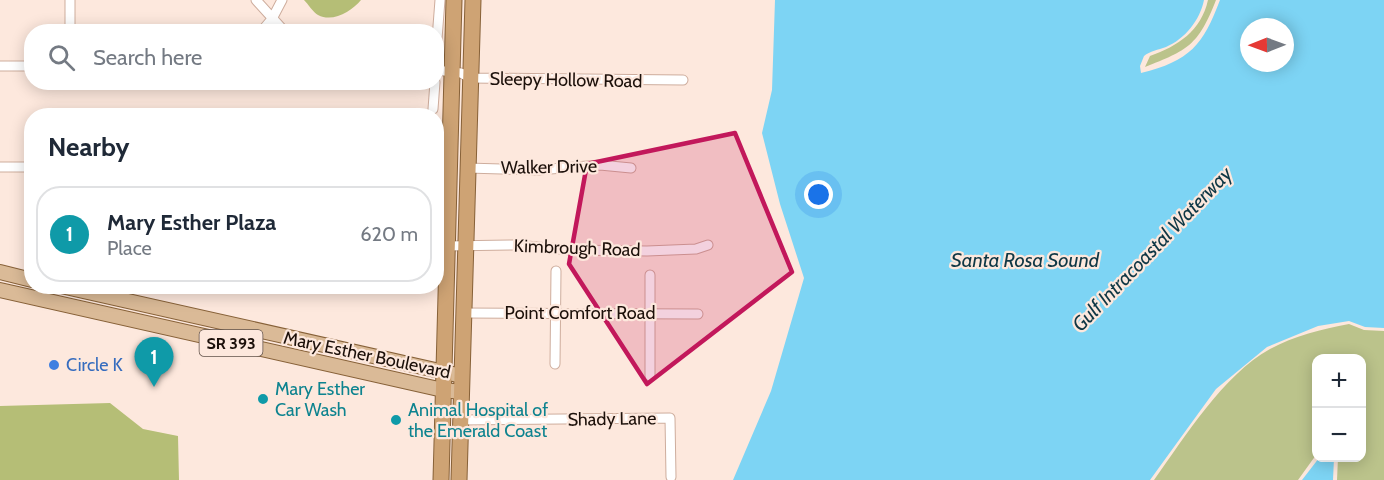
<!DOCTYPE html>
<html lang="en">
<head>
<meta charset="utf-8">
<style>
  body { margin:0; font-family:Cabin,sans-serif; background:#f2f2f3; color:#1f2937 }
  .controls { position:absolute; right:18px; bottom:18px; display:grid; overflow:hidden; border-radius:12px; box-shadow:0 3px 15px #0003 }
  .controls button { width:54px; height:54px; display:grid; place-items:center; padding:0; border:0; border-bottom:2px solid #e0e1e3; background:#fff; color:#1f2937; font:30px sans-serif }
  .compass { position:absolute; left:1240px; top:18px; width:54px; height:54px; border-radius:50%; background:#fff; box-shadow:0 3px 15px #0003; rotate:269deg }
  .you { position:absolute; left:819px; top:195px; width:21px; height:21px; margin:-15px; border:4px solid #fff; border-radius:50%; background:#1a73e8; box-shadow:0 0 0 9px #1a73e833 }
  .badge { display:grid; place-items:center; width:39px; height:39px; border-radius:50%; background:#9a5528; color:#fff; font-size:20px; font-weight:700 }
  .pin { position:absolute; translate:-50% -50px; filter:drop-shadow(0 2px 3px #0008) }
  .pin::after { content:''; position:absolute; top:32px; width:21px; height:18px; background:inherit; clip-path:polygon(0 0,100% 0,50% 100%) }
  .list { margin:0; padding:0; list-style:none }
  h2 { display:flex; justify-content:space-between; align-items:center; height:78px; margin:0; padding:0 24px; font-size:26px }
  h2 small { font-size:20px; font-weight:400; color:#747a83 }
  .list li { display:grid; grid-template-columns:39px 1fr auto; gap:18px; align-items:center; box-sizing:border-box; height:96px; margin:0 12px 12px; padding:0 12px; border:2px solid #e0e1e3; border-radius:24px }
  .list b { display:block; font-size:22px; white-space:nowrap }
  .list p { margin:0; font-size:20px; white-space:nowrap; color:#747a83 }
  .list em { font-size:20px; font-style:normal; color:#747a83 }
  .icon { flex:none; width:33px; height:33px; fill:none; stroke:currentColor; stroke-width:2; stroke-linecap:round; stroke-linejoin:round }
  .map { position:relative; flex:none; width:1384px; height:480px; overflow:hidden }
  .search { position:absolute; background:#fff; box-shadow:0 3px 15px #0003; left:24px; top:24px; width:420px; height:66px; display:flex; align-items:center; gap:15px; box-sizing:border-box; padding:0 21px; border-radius:24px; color:#747a83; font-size:22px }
  .panel { position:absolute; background:#fff; box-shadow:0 3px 15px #0003; left:24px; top:108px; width:420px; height:186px; border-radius:24px }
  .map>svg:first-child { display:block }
  .green { fill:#bbc38b }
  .forest { fill:#b5be76 }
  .water { fill:#7dd4f4; fill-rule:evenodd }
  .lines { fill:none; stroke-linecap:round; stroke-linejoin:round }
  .minor-casing { stroke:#cead9d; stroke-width:11 }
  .primary-casing { stroke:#876138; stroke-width:16 }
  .trunk-casing { stroke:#876138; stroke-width:17 }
  .minor { stroke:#fff; stroke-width:9 }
  .primary { stroke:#daba97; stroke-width:14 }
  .trunk { stroke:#cea374; stroke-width:15 }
  .marked { fill:#c2185b; fill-opacity:0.2; stroke:#c2185b; stroke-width:4.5; stroke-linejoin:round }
  .shop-dot { fill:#3f7fe0; stroke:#fde8dd; stroke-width:2 }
  .culture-dot { fill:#0f9aa8; stroke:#fde8dd; stroke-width:2 }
  .labels { text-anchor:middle; stroke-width:4.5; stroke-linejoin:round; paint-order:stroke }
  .shield { fill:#fde8dd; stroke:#605149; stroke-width:1.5 }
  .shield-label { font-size:16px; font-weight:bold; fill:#1c100a }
  .street-label { font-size:18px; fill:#1c100a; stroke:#fde8dd }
  .shop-label { font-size:18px; fill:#366cbe; stroke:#fde8dd; text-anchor:start }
  .culture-label { font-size:18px; fill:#0d838f; stroke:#fde8dd; text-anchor:start }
  .water-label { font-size:20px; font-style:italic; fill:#0f3745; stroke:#fde8dd }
</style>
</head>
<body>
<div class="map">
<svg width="1384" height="480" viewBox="0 0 1384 480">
  <rect width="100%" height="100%" fill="#fde8dd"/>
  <path class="green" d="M1208 0H1216C1198 46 1188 50 1145 67L1150 56C1178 46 1201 31 1208 0Z
    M1349 324 1364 330 1384 331V480H1337L1338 458H1362V358H1316V455L1298 480H1154C1185 437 1223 375 1270 349 1294 336 1322 329 1349 324Z"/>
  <path class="forest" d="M304 0H361C352 11 333 23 318 15 313 12 308 4 304 0Z
    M110 403 143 429 178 436 179 480H0V406Z"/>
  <path class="water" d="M775 0H1204C1200 20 1185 39 1166 47 1158 50 1150 51 1144 56L1140 66 1141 73C1190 61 1203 45 1220 0H1384V328L1365 327 1349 321 1318 326 1267 347 1216 389 1150 480H733L771 391 804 278 780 204 762 133 772 90ZM1249 27H1285V63H1249Z
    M1319 458H1334L1333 480H1302Z"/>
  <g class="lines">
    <defs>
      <path id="minor" d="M256 0 285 32
        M70 32V0
        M261 32 272 19 282 0
        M436 52 440 0
        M0 66H32
        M436 70 461 73 470 78 683 80
        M433 109 435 82
        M0 167H32
        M467 168 538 170 600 165 631 168
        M446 246 516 245 570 250 647 251 696 249 708 245
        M650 275V376
        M463 313 698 314
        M555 364 556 271
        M461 420 670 418 671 477"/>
      <path id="primary" d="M0 272 32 280
        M61 286 462 376
        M0 290 443 390 462 392"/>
      <path id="trunk" d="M441 480 454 0
        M459 480 473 0"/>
    </defs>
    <use href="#minor" class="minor-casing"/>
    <use href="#primary" class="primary-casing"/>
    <use href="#trunk" class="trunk-casing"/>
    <use href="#minor" class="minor"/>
    <use href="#primary" class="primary"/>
    <use href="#trunk" class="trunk"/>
  </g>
  <path class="marked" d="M735 133 792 272 647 384 569 264 587 164Z"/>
  <circle class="shop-dot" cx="54" cy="365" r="6"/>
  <g class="culture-dot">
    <circle cx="263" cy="399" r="6"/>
    <circle cx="396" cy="420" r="6"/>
  </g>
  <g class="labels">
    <rect class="shield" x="199.5" y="330" width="63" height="26" rx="4.5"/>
    <g class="shield-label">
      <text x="231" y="349">SR 393</text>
    </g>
    <g class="street-label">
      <text transform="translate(566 80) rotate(1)" y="6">Sleepy Hollow Road</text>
      <text transform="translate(549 167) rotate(-1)" y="6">Walker Drive</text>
      <text transform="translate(577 248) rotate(2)" y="6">Kimbrough Road</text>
      <text x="580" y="319">Point Comfort Road</text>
      <text transform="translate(367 355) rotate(12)" y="6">Mary Esther Boulevard</text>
      <text transform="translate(612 419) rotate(-1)" y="6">Shady Lane</text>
    </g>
    <g class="shop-label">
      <text x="66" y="371">Circle K</text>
    </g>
    <g class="culture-label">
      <text x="275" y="395">Mary Esther<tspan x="275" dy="21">Car Wash</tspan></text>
      <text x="408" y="416">Animal Hospital of<tspan x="408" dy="21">the Emerald Coast</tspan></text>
    </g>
    <g class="water-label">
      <text transform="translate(1152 249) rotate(-46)" y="7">Gulf Intracoastal Waterway</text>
      <text x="1025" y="267">Santa Rosa Sound</text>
    </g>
  </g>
</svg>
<div class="controls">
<button>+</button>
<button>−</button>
</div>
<svg class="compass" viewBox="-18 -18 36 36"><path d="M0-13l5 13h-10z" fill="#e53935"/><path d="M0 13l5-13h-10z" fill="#747a83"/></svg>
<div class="you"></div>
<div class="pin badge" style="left:154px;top:387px;background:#0f9aa8">1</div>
<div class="search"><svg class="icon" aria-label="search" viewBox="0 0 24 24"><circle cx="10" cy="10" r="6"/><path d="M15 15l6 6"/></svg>Search here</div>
<section class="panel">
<h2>Nearby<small></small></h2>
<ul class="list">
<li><span class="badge" style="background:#0f9aa8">1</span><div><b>Mary Esther Plaza</b><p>Place</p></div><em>620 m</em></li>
</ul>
</section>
</div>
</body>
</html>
